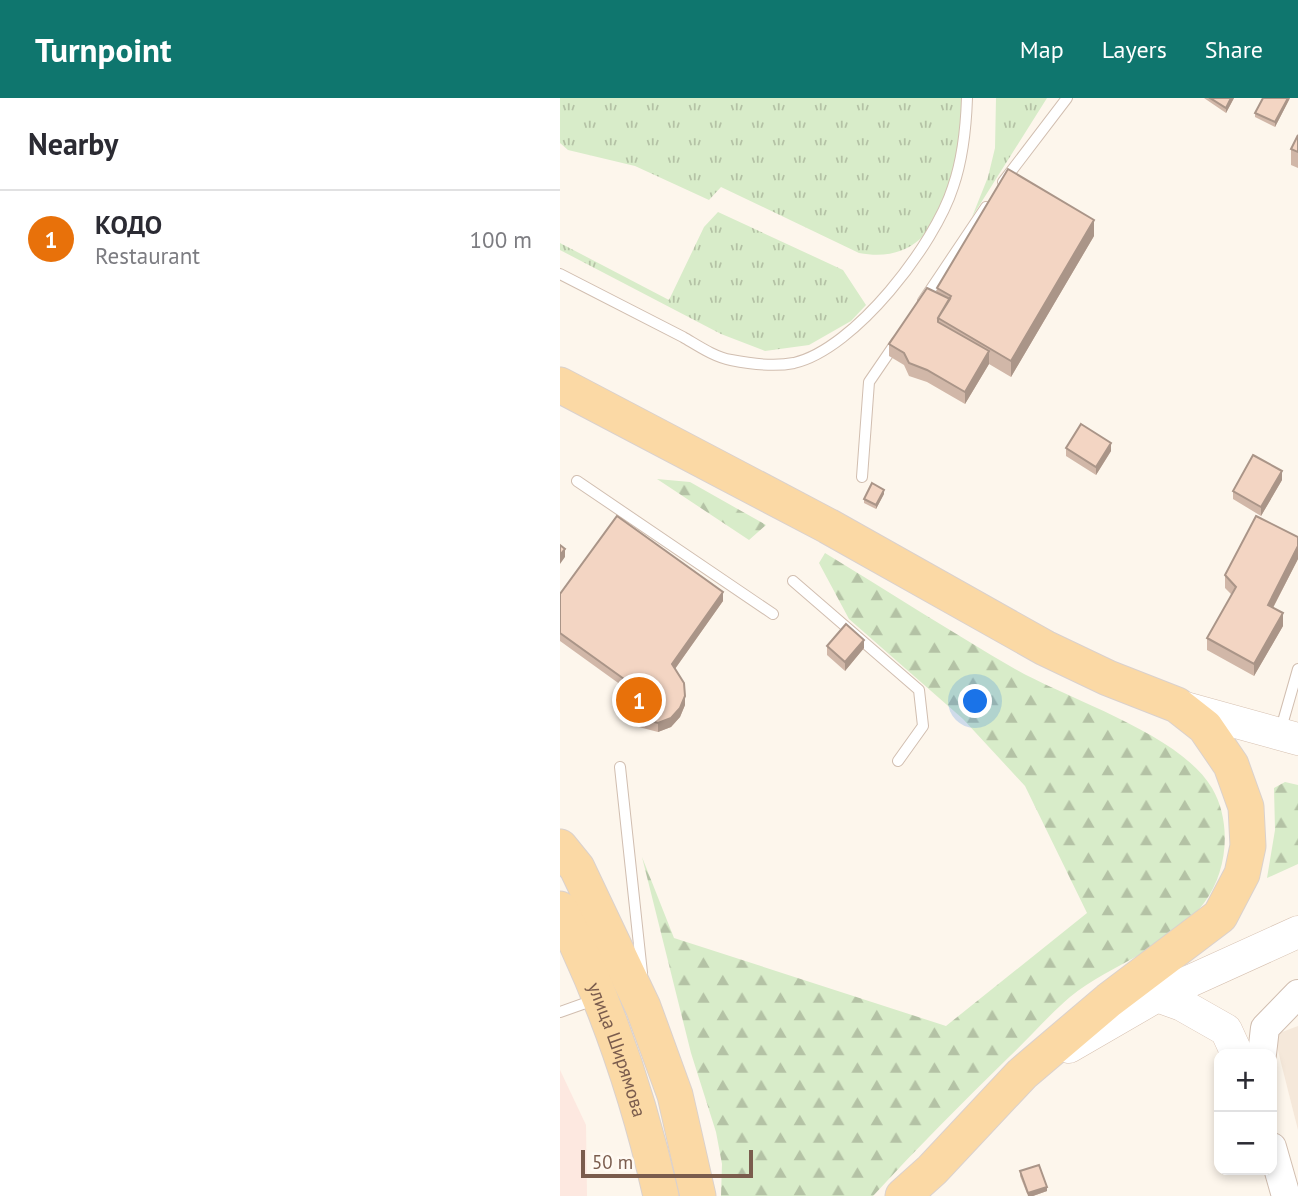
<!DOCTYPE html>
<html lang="en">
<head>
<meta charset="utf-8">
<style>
  body { margin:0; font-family:"PT Sans",sans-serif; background:#f2f2f3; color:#2b2b33 }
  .controls { position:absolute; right:21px; bottom:21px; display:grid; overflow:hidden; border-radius:14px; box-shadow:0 4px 10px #0003 }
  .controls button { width:63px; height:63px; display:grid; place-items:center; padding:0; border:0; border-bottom:2px solid #e1e1e2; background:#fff; color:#2b2b33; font:35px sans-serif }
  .scale { position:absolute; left:21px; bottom:18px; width:172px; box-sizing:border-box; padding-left:7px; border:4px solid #7a5c4d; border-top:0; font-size:19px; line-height:24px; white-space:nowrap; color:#7a5c4d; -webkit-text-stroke:5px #fffaf3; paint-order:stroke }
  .you { position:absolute; left:416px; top:604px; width:24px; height:24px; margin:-18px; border:5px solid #fff; border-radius:50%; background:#1a73e8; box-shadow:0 0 0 10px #1a73e833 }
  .badge { display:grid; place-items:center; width:46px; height:46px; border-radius:50%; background:#0f766e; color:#fff; font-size:23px; font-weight:700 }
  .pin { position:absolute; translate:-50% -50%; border:4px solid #fff; box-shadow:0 2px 7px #0006 }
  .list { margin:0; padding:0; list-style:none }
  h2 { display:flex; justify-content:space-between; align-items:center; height:91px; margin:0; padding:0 28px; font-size:30px }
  h2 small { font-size:23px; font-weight:400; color:#7c7c81 }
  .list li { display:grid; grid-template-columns:46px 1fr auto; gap:21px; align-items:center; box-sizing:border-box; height:98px; padding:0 28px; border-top:2px solid #e1e1e2 }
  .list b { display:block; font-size:26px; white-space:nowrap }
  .list p { margin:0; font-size:23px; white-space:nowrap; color:#7c7c81 }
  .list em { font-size:23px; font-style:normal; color:#7c7c81 }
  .map { position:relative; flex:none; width:738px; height:1098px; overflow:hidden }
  header { display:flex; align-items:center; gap:42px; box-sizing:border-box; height:98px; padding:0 35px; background:#0f766e; color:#fff }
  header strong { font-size:33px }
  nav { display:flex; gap:38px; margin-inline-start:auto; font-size:24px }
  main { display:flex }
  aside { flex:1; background:#fff }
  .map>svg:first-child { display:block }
  .residential { fill:#f5e8da }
  .commercial { fill:#fde8e0 }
  .grass { fill:url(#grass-tufts) }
  .forest { fill:url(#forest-firs) }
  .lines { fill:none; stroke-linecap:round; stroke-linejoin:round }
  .service-casing { stroke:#d1beb0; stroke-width:12 }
  .tertiary-casing { stroke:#d1beb0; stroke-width:30 }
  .secondary-casing { stroke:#d6c0b0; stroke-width:33 }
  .primary-casing { stroke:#dad1cd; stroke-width:37 }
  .service { stroke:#fff; stroke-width:10 }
  .tertiary { stroke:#fff; stroke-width:28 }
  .secondary { stroke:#fff; stroke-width:32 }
  .primary { stroke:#fbd9a5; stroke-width:35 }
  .wall { fill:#d1b7a8 }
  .shaded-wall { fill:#aa9588 }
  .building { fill:#f3d5c3; stroke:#aa9588; stroke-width:2 }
  .labels { text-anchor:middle; stroke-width:6; stroke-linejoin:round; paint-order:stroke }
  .street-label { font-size:19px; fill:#7a5c4d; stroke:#fffaf3 }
</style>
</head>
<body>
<header>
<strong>Turnpoint</strong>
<nav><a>Map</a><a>Layers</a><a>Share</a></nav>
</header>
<main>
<aside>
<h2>Nearby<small></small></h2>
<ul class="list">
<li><span class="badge" style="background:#e8710a">1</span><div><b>КОДО</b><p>Restaurant</p></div><em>100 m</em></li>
</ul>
</aside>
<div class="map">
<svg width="738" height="1098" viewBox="0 0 738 1098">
  <defs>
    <pattern id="grass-tufts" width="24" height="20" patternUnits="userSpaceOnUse" patternTransform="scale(1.75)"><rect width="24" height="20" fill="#d8ecc9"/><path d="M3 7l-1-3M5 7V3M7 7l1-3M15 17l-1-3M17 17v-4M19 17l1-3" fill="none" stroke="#b4c2a5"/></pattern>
    <pattern id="forest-firs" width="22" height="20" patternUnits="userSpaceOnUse" patternTransform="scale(1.75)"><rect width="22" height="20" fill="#d8ecc9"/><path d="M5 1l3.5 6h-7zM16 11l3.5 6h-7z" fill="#b4c2a5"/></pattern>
  </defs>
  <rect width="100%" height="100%" fill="#fdf6ec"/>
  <path class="residential" d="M738 928V1032L714 937Z"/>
  <path class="commercial" d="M0 972 26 1027 27 1098H0Z"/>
  <path class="grass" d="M0 0H403C397 64 389 172 299 155L161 89 149 102 75 68 8 52 0 45Z
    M436 0H487L412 119 428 79 435 50Z
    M158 114 283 172 306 207 291 223 249 247 205 253 161 236 0 152V145L109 202 144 129Z"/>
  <path class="forest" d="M97 381 130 384 206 427 189 442Z
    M265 455C328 493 391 534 455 571 509 602 620 636 652 690 672 724 668 773 644 805 611 850 552 865 510 899 489 917 470 939 450 958 403 1004 357 1050 313 1098H161L162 1066 156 1034 131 955 82 759 114 840 386 928 527 815 465 688 403 621 289 521 259 465Z
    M725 684 738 687V766L707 780 715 732 714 690Z"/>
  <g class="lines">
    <defs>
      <path id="service" d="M443 84 507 0
        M0 176C41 197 82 218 123 239 137 247 154 259 171 262 191 266 214 269 234 265 295 251 375 146 393 89 403 60 406 30 407 0
        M363 203 426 109
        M302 379 309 284 337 243
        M17 383 213 516
        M233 483 359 592 363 628 338 663
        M720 634 738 571
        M60 669 82 875
        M0 914 34 902"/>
      <path id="tertiary" d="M702 956 705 930 738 896
        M712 1049 726 1098"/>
      <path id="secondary" d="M618 608 738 641
        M597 898 622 907 666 932 677 956
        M509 949 597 898 738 834"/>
      <g id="primary">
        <path d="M0 287 268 428 485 550 548 580 617 607 645 629 671 667 686 709 688 748 682 776 660 818 549 902 462 976 372 1072 343 1098"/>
        <path d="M0 749 17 770 83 909 115 997 138 1098"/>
        <path id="s1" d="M0 811C45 901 79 1000 101 1098"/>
      </g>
    </defs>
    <use href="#service" class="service-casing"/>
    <use href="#tertiary" class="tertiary-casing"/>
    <use href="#secondary" class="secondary-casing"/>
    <use href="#primary" class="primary-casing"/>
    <use href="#service" class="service"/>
    <use href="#tertiary" class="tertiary"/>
    <use href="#secondary" class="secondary"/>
    <use href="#primary" class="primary"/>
  </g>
  <path class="wall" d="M644 0H674L666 15Z
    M730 0 715 29 695 19V15Z
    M738 37V70L731 67V51Z
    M534 138 451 279 429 266 405 306 367 284 349 278 344 267 329 258V246L377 195V190Z
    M506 350 551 353 536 377 506 358Z
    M722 382 701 418 673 401V393Z
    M324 396 316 411 304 405V401Z
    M738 461 713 510 723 528 694 578 647 552V540L672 497 665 490V477Z
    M0 496 163 503 115 571 125 607 120 619 111 629 98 634 75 628 61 610 60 597 61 587 0 543Z
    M267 548 304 550 285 573 267 557Z
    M460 1073 487 1093 473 1098H468L460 1078Z"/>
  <path class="shaded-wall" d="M671 0H674L666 15V10Z
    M728 0H730L715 29V24Z
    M534 122V138L451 279V263Z
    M429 253V266L405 306V294Z
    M551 345V353L536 377V369Z
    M722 373V382L701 418V409Z
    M324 392V396L316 411V407Z
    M738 448V461L708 519V507Z
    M5 451V459L0 466V457Z
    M163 494V503L112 575V566Z
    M723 515V528L694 578V566Z
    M304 542V550L285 573V564Z
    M125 598V607L120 619 111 629 98 634V625Z
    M487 1089V1093L473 1098H468V1095Z"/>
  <path class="building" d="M650 0H671L666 10Z
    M703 0H728L715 24 695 15Z
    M738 37V54L731 51Z
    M448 71 534 122 451 263 378 220 391 198 377 190Z
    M367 190 390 201 378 220V224L429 253 405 294 367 272 349 265 344 255 329 246Z
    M521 326 551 345 536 369 506 350Z
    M693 357 722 373 701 409 673 393Z
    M312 385 324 392 316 407 304 401Z
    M57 418 163 494 112 566 124 585 125 598 120 610 111 620 98 625 75 619 61 601 60 588 64 581 0 535V496Z
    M696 418 738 439V448L708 507 723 515 694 566 647 540 676 489 665 477Z
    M0 447 5 451 0 457Z
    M286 526 304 542 285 564 267 548Z
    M479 1067 487 1089 468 1095 460 1073Z"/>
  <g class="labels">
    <g class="street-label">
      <text dy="7" stroke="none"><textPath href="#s1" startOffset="152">улица Ширямова</textPath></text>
    </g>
  </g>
</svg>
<div class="controls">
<button>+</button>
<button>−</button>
</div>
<div class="scale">50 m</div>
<div class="you"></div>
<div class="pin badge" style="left:79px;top:602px;background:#e8710a">1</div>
</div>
</main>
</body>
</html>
